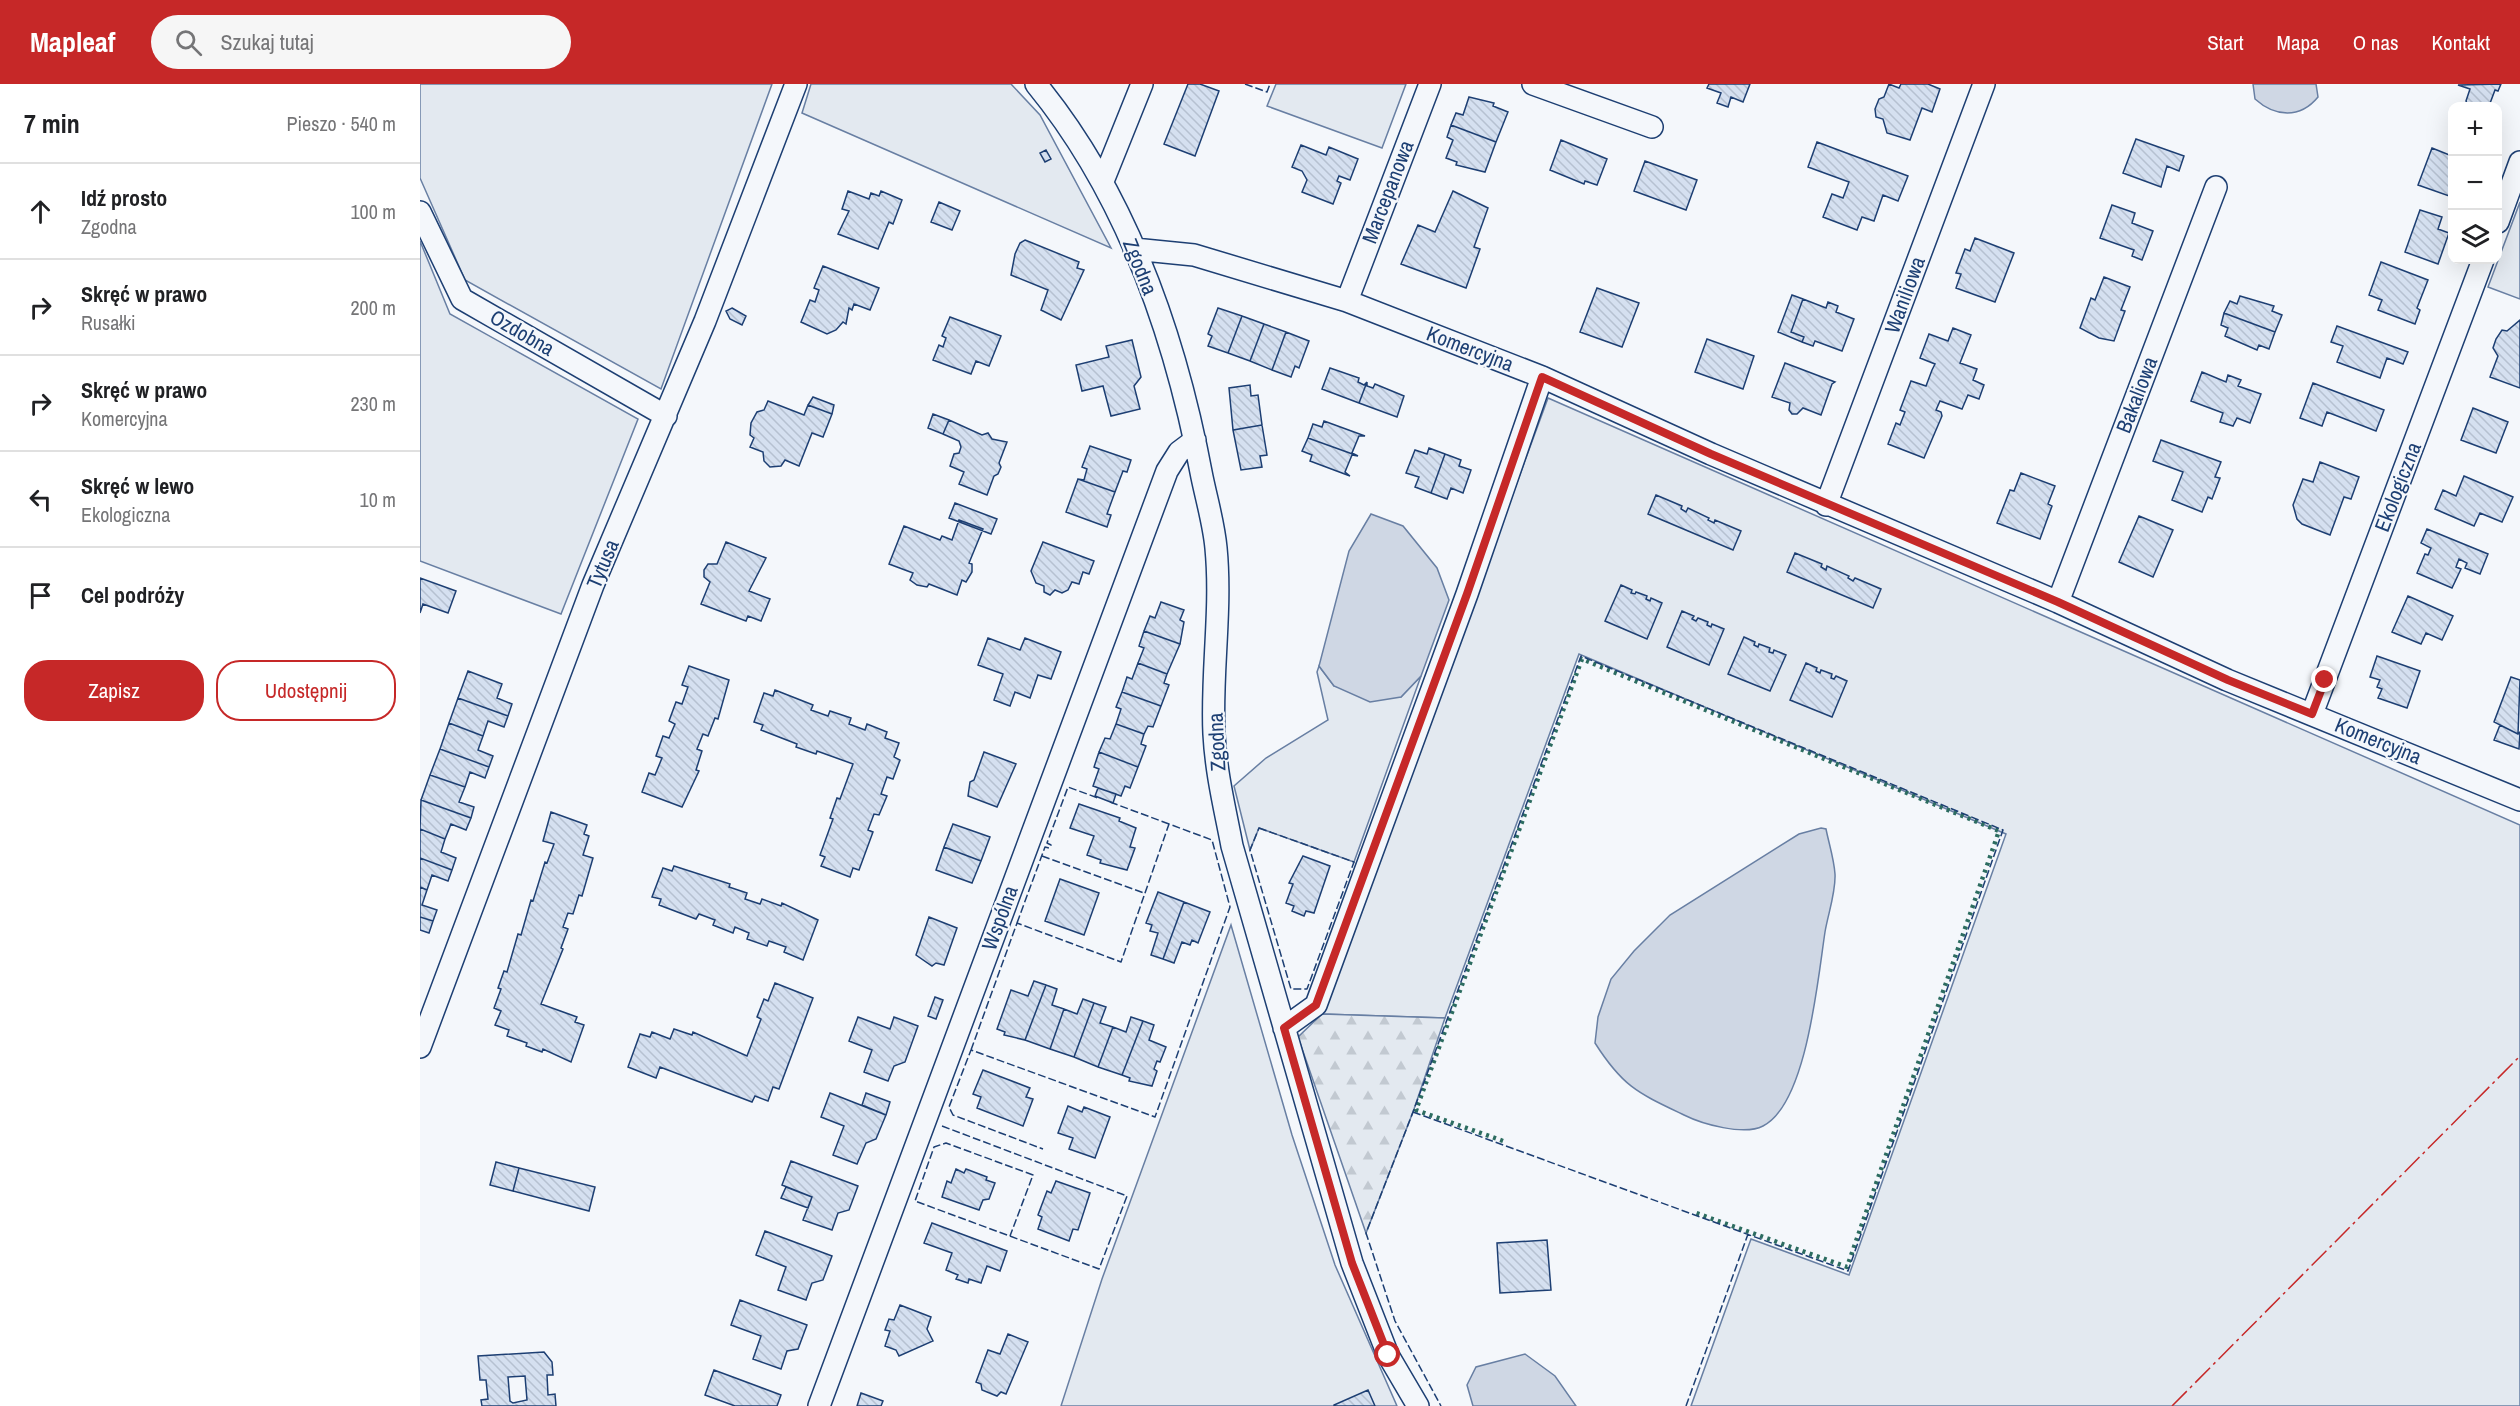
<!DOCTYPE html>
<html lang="pl">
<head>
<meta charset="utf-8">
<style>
  body { margin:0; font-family:"Archivo Narrow",sans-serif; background:#f6f6f6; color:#202124 }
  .controls { position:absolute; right:18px; top:18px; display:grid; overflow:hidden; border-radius:12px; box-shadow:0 6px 24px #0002 }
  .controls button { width:54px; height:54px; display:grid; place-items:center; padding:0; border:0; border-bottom:2px solid #e0e0e0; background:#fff; color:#202124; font:30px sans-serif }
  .stop { position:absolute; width:18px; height:18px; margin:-14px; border:4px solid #c62828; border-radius:50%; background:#fff }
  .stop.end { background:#c62828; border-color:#fff; box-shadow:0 2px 6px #0008 }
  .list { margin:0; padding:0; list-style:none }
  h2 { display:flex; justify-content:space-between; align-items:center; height:78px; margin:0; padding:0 24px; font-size:26px }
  h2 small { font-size:20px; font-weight:400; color:#757577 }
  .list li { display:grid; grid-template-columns:39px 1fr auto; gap:18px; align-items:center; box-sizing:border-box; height:96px; padding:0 24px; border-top:2px solid #e0e0e0 }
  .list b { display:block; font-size:22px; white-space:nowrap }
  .list p { margin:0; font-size:20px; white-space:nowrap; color:#757577 }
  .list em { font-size:20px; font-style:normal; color:#757577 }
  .actions { display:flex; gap:12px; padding:18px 24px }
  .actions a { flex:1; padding:14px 0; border:2px solid #c62828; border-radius:24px; text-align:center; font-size:21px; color:#c62828 }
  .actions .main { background:#c62828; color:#fff }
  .icon { flex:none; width:33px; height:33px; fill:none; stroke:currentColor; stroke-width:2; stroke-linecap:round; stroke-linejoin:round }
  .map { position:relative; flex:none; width:2100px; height:1322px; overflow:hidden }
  header { display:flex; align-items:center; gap:36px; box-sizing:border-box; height:84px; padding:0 30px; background:#c62828; color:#fff }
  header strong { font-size:28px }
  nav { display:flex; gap:33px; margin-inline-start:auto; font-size:21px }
  .search { width:420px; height:54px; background:#f6f6f6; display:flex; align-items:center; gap:15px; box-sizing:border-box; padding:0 21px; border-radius:33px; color:#757577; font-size:22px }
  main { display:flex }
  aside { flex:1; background:#fff }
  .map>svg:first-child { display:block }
  .grass { fill:#e3e9f0; stroke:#687fa3; stroke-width:1.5 }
  .forest { fill:url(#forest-firs); stroke:#687fa3; stroke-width:1.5 }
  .water { fill:#cfd7e4; stroke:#687fa3; stroke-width:1.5 }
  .building { fill:url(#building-back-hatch); stroke:#1d3f73; stroke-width:1.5; fill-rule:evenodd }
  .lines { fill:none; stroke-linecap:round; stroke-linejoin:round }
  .street-casing { stroke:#1d3f73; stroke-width:24 }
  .street { stroke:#f4f7fb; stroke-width:21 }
  .hedge { stroke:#2c6c60; stroke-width:4.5; stroke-dasharray:3 4.5; stroke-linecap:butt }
  .fence { stroke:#1d3f73; stroke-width:1.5; stroke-dasharray:8 3; stroke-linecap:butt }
  .power { stroke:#c62828; stroke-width:1.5; stroke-dasharray:21 4.5 3 4.5; stroke-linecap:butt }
  .route { stroke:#c62828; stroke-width:8 }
  .labels { text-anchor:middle; stroke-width:4.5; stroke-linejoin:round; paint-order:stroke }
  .street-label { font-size:21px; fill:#1d3f73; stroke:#f4f7fb }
</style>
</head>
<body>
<header>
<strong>Mapleaf</strong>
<div class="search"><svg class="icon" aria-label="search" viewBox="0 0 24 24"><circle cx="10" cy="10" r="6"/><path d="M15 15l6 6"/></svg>Szukaj tutaj</div>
<nav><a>Start</a><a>Mapa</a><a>O nas</a><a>Kontakt</a></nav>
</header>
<main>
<aside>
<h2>7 min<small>Pieszo · 540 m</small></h2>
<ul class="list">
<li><svg class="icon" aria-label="ahead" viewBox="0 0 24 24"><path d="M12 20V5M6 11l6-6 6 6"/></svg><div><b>Idź prosto</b><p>Zgodna</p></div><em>100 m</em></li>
<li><svg class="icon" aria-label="right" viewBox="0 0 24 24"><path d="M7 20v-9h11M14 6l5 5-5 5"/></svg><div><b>Skręć w prawo</b><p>Rusałki</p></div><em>200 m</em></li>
<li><svg class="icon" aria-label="right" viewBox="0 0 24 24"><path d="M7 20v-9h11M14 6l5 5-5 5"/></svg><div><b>Skręć w prawo</b><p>Komercyjna</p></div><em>230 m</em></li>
<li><svg class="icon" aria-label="left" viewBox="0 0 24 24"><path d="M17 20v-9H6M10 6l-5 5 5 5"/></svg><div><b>Skręć w lewo</b><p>Ekologiczna</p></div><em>10 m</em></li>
<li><svg class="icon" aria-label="arrive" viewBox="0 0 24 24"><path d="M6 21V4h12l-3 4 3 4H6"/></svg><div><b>Cel podróży</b></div></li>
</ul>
<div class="actions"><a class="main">Zapisz</a><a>Udostępnij</a></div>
</aside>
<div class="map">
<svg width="2100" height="1322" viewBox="0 0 2100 1322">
  <defs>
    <pattern id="forest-firs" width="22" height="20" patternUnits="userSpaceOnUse" patternTransform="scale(1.5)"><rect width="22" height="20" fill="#e3e9f0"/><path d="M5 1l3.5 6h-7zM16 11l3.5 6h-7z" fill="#c2c9d1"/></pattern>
    <pattern id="building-back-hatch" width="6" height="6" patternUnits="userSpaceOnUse" patternTransform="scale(1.5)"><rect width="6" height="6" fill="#d5e0f0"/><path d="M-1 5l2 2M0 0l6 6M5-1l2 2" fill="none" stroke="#b6c1d1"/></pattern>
  </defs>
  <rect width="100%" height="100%" fill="#f4f7fb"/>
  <path class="grass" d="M0 0H352L241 305 45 196 0 94Z
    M391 0H591L620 31 691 164 382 29Z
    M856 0H986L962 64 847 22Z
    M2100 118V215L2068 203Z
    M0 157 30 230 218 335 141 530 0 477Z
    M1128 314 2100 741V1322H1271L1331 1155 1429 1191 1586 750 1159 570 1025 934 902 930Z
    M899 582 914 602 981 613 1001 592 934 778 839 744 830 766 814 702 846 674 908 636 897 588Z
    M811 841 872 1051 915 1181 977 1322H641L682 1195Z"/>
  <path class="forest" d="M902 930 1025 934 993 1028 946 1149 878 953Z"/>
  <path class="water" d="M1833 0H1896L1898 13C1880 35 1855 33 1835 15Z
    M951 430 983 442 1017 484 1029 516 1001 592 981 613 950 618 914 602 899 582 929 467Z
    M1401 744 1406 745C1409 760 1414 775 1415 790 1416 808 1408 830 1405 848 1398 893 1387 1020 1343 1042 1324 1052 1282 1040 1264 1031 1218 1009 1203 1003 1175 959L1178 933 1191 895 1214 867 1250 831 1379 750Z
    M1105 1270 1135 1292 1156 1322H1053L1047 1301 1056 1283Z"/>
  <path class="building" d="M768 0H780L799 7 775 72 744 60Z
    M1289 0H1330L1323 18 1311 13 1308 23 1297 19 1301 9 1287 4Z
    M1469 0 1479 4 1481 0H1508L1520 5 1512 28 1502 24 1490 56 1467 49 1463 35 1456 33 1455 25 1459 15 1464 13Z
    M2081 0 2078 7 2075 6 2069 22H2048L2046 17 2050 5 2038 1Z
    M1049 13 1074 19 1073 22 1088 28 1076 58 1031 41 1036 29 1043 31Z
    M1031 41 1076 58 1065 88 1036 81 1037 78 1026 74 1033 56 1027 53Z
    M1716 55 1764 72 1759 87 1747 82 1741 103 1703 89Z
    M1141 56 1187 75 1177 101 1165 97 1164 100 1130 86Z
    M1397 58 1488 92 1478 117 1463 111 1454 137 1442 133 1437 146 1403 133 1412 110 1423 114 1429 98 1388 83Z
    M881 61 906 71 909 63 938 75 930 96 919 92 917 97 921 99 913 120 882 108 887 96 882 87 872 83Z
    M2012 64 2032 72V113L1998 101Z
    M626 66 631 75 625 78 620 69Z
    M1225 77 1277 96 1266 126 1214 107Z
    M428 107 449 115 451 109 459 112 461 107 482 116 473 140 469 138 458 165 418 150 429 127 422 125Z
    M1033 107 1068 124 1054 163 1060 165 1046 204 981 180 998 141 1015 148Z
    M519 118 540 127 532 146 511 138Z
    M1692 121 1715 129 1712 139 1733 147 1722 176 1712 172 1714 166 1680 154Z
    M2000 126 2022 133 2018 145 2029 149 2018 180 1985 168Z
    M1555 154 1594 169 1575 218 1536 204 1541 190 1536 189 1545 165 1550 167Z
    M605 156 659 178 657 184 664 186 641 236 621 226 628 206 591 191 595 170 600 159Z
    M1961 178 2008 196 1997 224 2000 226 1995 240 1958 226 1962 216 1949 211Z
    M403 182 459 204 450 226 434 220 432 226 429 224 426 240 423 238 416 246 407 250 381 238 390 216 395 218 399 206 394 204Z
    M1684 193 1710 203 1701 226 1705 227 1694 257 1679 254 1660 244 1671 214 1675 216Z
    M1177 204 1219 219 1202 263 1160 248Z
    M1372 211 1383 215 1371 248 1384 253 1382 258 1358 248Z
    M1820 212 1854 222 1852 227 1862 231 1855 248 1804 229 1810 217 1817 220Z
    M1383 215 1406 224 1408 218 1418 222 1416 228 1434 235 1422 267 1395 257 1393 262 1382 258 1384 253 1371 248Z
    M312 224 326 232 322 241 310 235 306 227Z
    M798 224 822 232 808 269 788 262 792 252 788 250Z
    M1804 229 1855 248 1849 265 1839 261 1837 266 1805 252 1808 244 1801 241Z
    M822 232 844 240 830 277 808 269Z
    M530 233 581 252 569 282 556 277 551 290 513 276 519 261 523 263 526 254 522 252Z
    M2100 236V304L2070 293 2078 272 2073 264 2076 255 2082 246 2087 247Z
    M844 240 866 248 852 286 830 277Z
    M1917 242 1988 268 1983 280 1967 274 1960 294 1917 278 1923 262 1911 258Z
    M1533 244 1551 251 1540 279 1557 285 1553 296 1564 301 1559 315 1548 311 1542 325 1520 317 1516 326 1521 328 1522 332 1504 374 1468 360 1476 339 1480 341 1485 328 1480 326 1491 297 1506 302 1512 286 1515 280 1500 274 1509 250 1528 257Z
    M866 248 889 257 879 284 875 282 871 293 852 286Z
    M1287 255 1334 272 1323 305 1275 288Z
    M712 256 721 293 714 302 720 325 691 332 683 302 662 307 656 281 689 273 686 262Z
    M1365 279 1415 298 1412 300 1401 331 1383 324 1377 330H1372L1369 326 1370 319 1352 313Z
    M910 284 939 294 938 298 944 301 947 298 939 319 902 305Z
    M1782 288 1806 298 1808 291 1821 296 1818 302 1841 310 1830 339 1817 334 1813 342 1800 338 1803 329 1771 317Z
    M947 298V302L953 304 955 300 984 312 977 333 939 319Z
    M1893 299 1964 326 1956 347 1907 328 1902 342 1880 334Z
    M830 301 831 312 838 311 842 341 813 346 809 304Z
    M393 313 414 321 412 330 388 321Z
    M348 317 384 331 388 321 412 330 403 353 392 349 379 382 365 376 361 382 350 383 344 377 343 368 330 363 334 354 330 351 331 339 337 328 344 326Z
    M2053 324 2088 338 2076 369 2041 356Z
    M513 330 529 336 523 350 508 344Z
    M529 336 562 351 568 349 572 355 587 358 579 379 581 383 578 390 574 392 567 411 539 400 544 388 530 382 534 370 539 369 541 363 539 357 523 350Z
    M904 337 945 352H939L932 369 938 372 888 354 893 340 902 343Z
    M842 341 847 371 840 372 842 383 821 386 813 346Z
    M888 354 938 372 932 371 925 388 930 392 890 377 892 371 882 367Z
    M1741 356 1801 378 1795 393 1800 394 1792 415 1788 413 1782 428 1752 416 1763 388 1733 377Z
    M670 362 711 376 707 388 703 387 695 408 658 395 664 396 667 385 662 383Z
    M1009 364 1025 370 1011 409 995 403 999 393 986 389 995 366 1007 370Z
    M1025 370 1041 376 1039 382 1051 386 1043 409 1031 404 1027 415 1011 409Z
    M1900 378 1939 393 1931 415 1924 413 1910 451 1882 440 1877 435 1873 421 1883 395 1893 398Z
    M1601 389 1635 402 1628 420 1632 422 1620 455 1577 439 1590 406 1594 407Z
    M2044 392 2093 413 2082 438 2060 429 2054 442 2015 425 2023 406 2036 412Z
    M658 395 695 408 687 430 691 431 687 443 646 428Z
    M1236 411 1262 422 1261 425 1266 428 1268 424 1289 434 1288 436 1294 439 1295 436 1321 447 1313 466 1228 430Z
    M535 419 577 435 571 450 529 434Z
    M1719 432 1753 446 1733 493 1699 478Z
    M539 436 563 445 549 479 552 480V488L546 498 542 496 537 511 509 500 507 503 497 501 490 496 493 489 469 480 484 442 520 456 522 452 532 456Z
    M2007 445 2068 470 2060 490 2045 484 2047 479 2039 475 2036 483 2041 485 2032 504 1997 489 2005 470 2008 471 2011 464 2001 459Z
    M306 458 346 474 329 507 350 515 341 537 328 532 326 537 281 520 290 498 284 493V486L288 480H297Z
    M623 458 674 477 669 490 663 488 659 500 652 498 648 506 642 509 635 506 630 511 624 508V502L616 499 611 487Z
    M1375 469 1402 480 1401 483 1406 486 1407 482 1429 492 1428 494 1433 497 1435 494 1461 505 1453 524 1367 488Z
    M0 494 36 507 28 529 3 520 0 529Z
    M1201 501 1212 506 1211 509 1215 510 1216 508 1227 512 1226 515 1230 517 1231 514 1242 519 1227 555 1185 537Z
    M1988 512 2033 532 2022 556 2006 549 2001 560 1972 548Z
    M741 518 764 526 760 536 764 538 760 560 724 547 730 532 735 534Z
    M1262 527 1274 532 1272 535 1276 537 1278 534 1288 538 1287 541 1291 543 1292 540 1304 545 1289 581 1247 563Z
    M724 547 760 560 747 590 718 579 724 564 719 562Z
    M1324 553 1335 558 1334 561 1338 563 1339 560 1350 564 1349 568 1353 569 1354 566 1366 571 1350 607 1308 590Z
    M568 554 600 566 605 554 641 568 631 595 618 591 610 614 595 608 590 622 574 616 583 590 558 581Z
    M1957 572 2000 587 1987 624 1958 614 1962 605 1957 603 1960 596 1950 593Z
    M718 579 747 590 744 599 749 601 741 622 702 608 707 593 712 595Z
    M1386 579 1397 584 1396 587 1400 589 1401 586 1412 590 1411 594 1414 595 1416 592 1427 597 1412 633 1370 616Z
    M269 582 309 596 298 635 295 634 288 652 283 650 277 665 282 667 276 686 279 687 262 723 222 708 229 689 235 691 242 674 236 672 243 652 249 654 255 640 249 637 256 618 262 620 268 603 262 601Z
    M48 587 82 600 77 614 92 620 88 632 38 614Z
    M2091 593 2100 596 2098 650 2074 638Z
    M355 606 393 621 391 626 408 632 410 627 431 634 429 640 445 646 447 640 467 648 465 654 479 659 474 673 480 676 473 695 467 693 461 710 467 712 459 731 454 730 448 746 453 748 439 786 433 784 430 793 401 782 405 773 400 771 413 735 410 734 417 714 420 715 433 680 397 667 396 670 376 663 377 660 341 646 343 641 334 638 344 609 353 612Z
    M702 608 741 622 733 643 728 642 724 650 696 640 701 625 696 623Z
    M38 614 88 632 84 643 68 637 63 652 29 639Z
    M29 639 63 652 58 666 73 672 69 683 20 665Z
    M696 640 724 650 721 660 726 662 718 683 679 668 685 654 690 655Z
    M2080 641 2098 650 2100 648 2099 665 2074 656Z
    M20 665 69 683 65 694 50 688 45 703 10 691Z
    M564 668 596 680 577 723 548 712 550 698 554 696Z
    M679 668 718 683 710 704 705 702 701 712 673 702 679 685 674 683Z
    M10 691 45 703 39 718 54 723 51 734 1 716Z
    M678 704 696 710 693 719 675 712Z
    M1 716 51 734 46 746 31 740 25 755 0 745Z
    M659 720 700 734 699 737 716 744 710 763 715 764 707 786 680 779 681 776 667 771 674 752 650 744Z
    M131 728 167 741 164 750 169 752 163 771 173 774 162 812 159 811 153 830 148 829 143 843 148 845 141 864 143 865 121 920 157 933 155 938 164 941 151 978 123 965 122 968 106 962 107 959 87 952 89 946 75 941 81 927 74 924 81 905 78 904 84 887 87 888 98 850 101 851 111 816 113 817 125 778 127 779 134 760 123 757Z
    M533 740 570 753 561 777 524 763Z
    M0 745 25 755 21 768 36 774 32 786 0 774Z
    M524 763 561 777 552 799 516 786Z
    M883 772 910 782 894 829 886 827 884 832 872 827 874 822 866 819 873 800 869 799Z
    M0 774 32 786 28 797 12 791 7 806 0 803Z
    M254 782 310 800 309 803 327 809 325 815 340 820 342 815 361 822 362 819 398 836 383 876 364 868 366 863 349 857 347 862 327 855 329 849 315 843 313 849 293 841 295 836 279 830 276 835 239 821 241 815 232 813 243 784 252 787Z
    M640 795 679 809 664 851 625 837Z
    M0 803 7 806 2 821 17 826 13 837 0 833Z
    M738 808 764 818 743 875 731 871 738 849 730 847 732 841 726 839Z
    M764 818 790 828 778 859 772 856 770 861 762 858 754 879 743 875Z
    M0 833 13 837 9 849 0 846Z
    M509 833 537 844 524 881 516 879 512 882 496 871Z
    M614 897 626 901 605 956 584 951 585 948 577 945 591 906 608 912Z
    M355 899 393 914 359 1005 353 1003 348 1017 335 1012 332 1018 240 983 236 994 208 983 220 950 230 953 232 948 250 955 254 945 272 951 273 948 327 972 341 935 337 933 344 915 348 917Z
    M626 901 637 905 632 921 644 925 630 965 605 956Z
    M515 913 523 916 516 935 508 932Z
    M663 915 674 919 654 973 630 965 644 925 657 930Z
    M674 919 686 923 680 939 693 943 678 983 654 973Z
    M438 933 470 945 474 933 498 942 485 978 474 982 468 997 444 988 452 966 429 957Z
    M711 933 723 937 702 991 678 983 693 943 706 948Z
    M723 937 734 941 729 956 746 963 740 978 737 977 734 985 737 987 732 1002 709 997 710 994 702 991Z
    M563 986 610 1004 606 1013 613 1015 603 1042 557 1024 561 1013 553 1010Z
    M410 1009 466 1031 456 1055 446 1059 437 1080 413 1071 424 1042 401 1033Z
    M446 1009 470 1018 466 1031 442 1021Z
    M648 1022 662 1028 664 1023 690 1033 675 1074 649 1065 653 1054 638 1049Z
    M371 1077 438 1102 429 1126 418 1129 412 1146 383 1136 392 1113 362 1101Z
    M76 1078 99 1084 93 1107 70 1101Z
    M99 1084 175 1103 169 1127 93 1107Z
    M536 1085 544 1089 546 1085 567 1093 566 1096 575 1099 569 1115 563 1116 559 1126 522 1113 527 1097 531 1099Z
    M636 1097 670 1109 658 1146 653 1145 649 1157 618 1145 622 1133 618 1131 627 1107 631 1109Z
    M366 1103 392 1113 388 1124 361 1114Z
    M512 1139 587 1167 580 1187 567 1182 561 1199 549 1195 548 1199 536 1195 538 1191 526 1186 532 1169 504 1159Z
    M345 1147 412 1172 403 1196 392 1199 386 1216 358 1206 366 1183 336 1171Z
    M1127 1156 1131 1206 1080 1209 1077 1159Z
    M320 1216 387 1241 378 1265 367 1267 361 1285 333 1275 341 1252 311 1241Z
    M480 1221 511 1233 507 1245 513 1257 479 1272 476 1266 465 1262 470 1247 465 1246 469 1235 474 1236Z
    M588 1250 608 1258 586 1310 581 1308 577 1312 562 1306 561 1300 556 1298 568 1266 580 1270Z
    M124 1268 132 1278 133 1291H127L128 1311 135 1310 136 1322H62L61 1316 68 1315 66 1296H60L58 1272ZM105 1292 107 1316 93 1319 90 1317 88 1293Z
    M294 1286 361 1311 357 1322H315L285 1311Z
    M948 1306 955 1322H914V1321Z
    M441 1309 463 1317 461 1322H437Z"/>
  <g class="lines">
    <defs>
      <path id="street" d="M616 0C707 111 756 254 782 393 787 417 794 441 796 464 802 526 791 589 794 650 796 689 805 725 812 762L932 1179 968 1271 998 1322
        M1113 0 1232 43
        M683 97 722 0
        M0 128 42 215 246 332
        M2078 138 2100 78
        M714 165 774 171 927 217 1122 293 1291 370 1638 518 1807 596 2100 716
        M927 217 1010 0
        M1406 421 1564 0
        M1638 518 1796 103
        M1892 630 2063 176
        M864 944 896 921 1047 510 1122 293
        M0 963 173 501 285 237 376 0
        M399 1322 747 387 759 368 775 356"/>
    </defs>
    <use href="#street" class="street-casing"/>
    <use href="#street" class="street"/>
    <path class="hedge" d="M1083 1057 996 1026 1162 575 1579 747 1427 1183 1276 1129"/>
    <path class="fence" d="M825 0 847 8 850 0
      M690 718 749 740
      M839 744 934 778 887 905H871L830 766Z
      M622 772 724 809
      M597 839 625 763 629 764 631 761 627 759 648 703 678 714
      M551 966 597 839 701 878 749 740 792 756 810 823 735 1033 551 966 529 1023 533 1031 623 1065
      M993 1028 1428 1187 1583 746 1161 572 993 1028 946 1149 975 1237 1021 1322
      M522 1042 707 1112 679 1185 495 1117 514 1063 526 1059 613 1091 590 1152
      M1266 1322 1328 1150"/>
    <path class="power" d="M1752 1322 2100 972"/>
  </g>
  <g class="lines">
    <path class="route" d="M968 1271 932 1179 864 944 896 921 1047 510 1122 293 1291 370 1638 518 1808 596 1892 630 1905 596"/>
  </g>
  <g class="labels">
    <g class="street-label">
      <text transform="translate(968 108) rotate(-69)" y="7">Marcepanowa</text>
      <text transform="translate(720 183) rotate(68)" y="7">Zgodna</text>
      <text transform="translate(1485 211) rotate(-70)" y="7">Waniliowa</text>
      <text transform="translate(102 249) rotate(30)" y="7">Ozdobna</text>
      <text transform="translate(1050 265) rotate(21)" y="7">Komercyjna</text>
      <text transform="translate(1717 311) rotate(-69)" y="7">Bakaliowa</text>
      <text transform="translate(1978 403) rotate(-69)" y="7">Ekologiczna</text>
      <text transform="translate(183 480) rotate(-67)" y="7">Tytusa</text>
      <text transform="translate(1958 657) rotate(22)" y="7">Komercyjna</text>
      <text transform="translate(797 658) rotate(-93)" y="7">Zgodna</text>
      <text transform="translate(580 834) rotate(-70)" y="7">Wspólna</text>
    </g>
  </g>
</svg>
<div class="controls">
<button>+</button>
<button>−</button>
<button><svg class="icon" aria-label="layers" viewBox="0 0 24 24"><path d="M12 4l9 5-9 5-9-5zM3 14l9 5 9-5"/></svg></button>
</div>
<div class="stop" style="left:968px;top:1271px"></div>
<div class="stop end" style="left:1905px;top:596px"></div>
</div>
</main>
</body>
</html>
